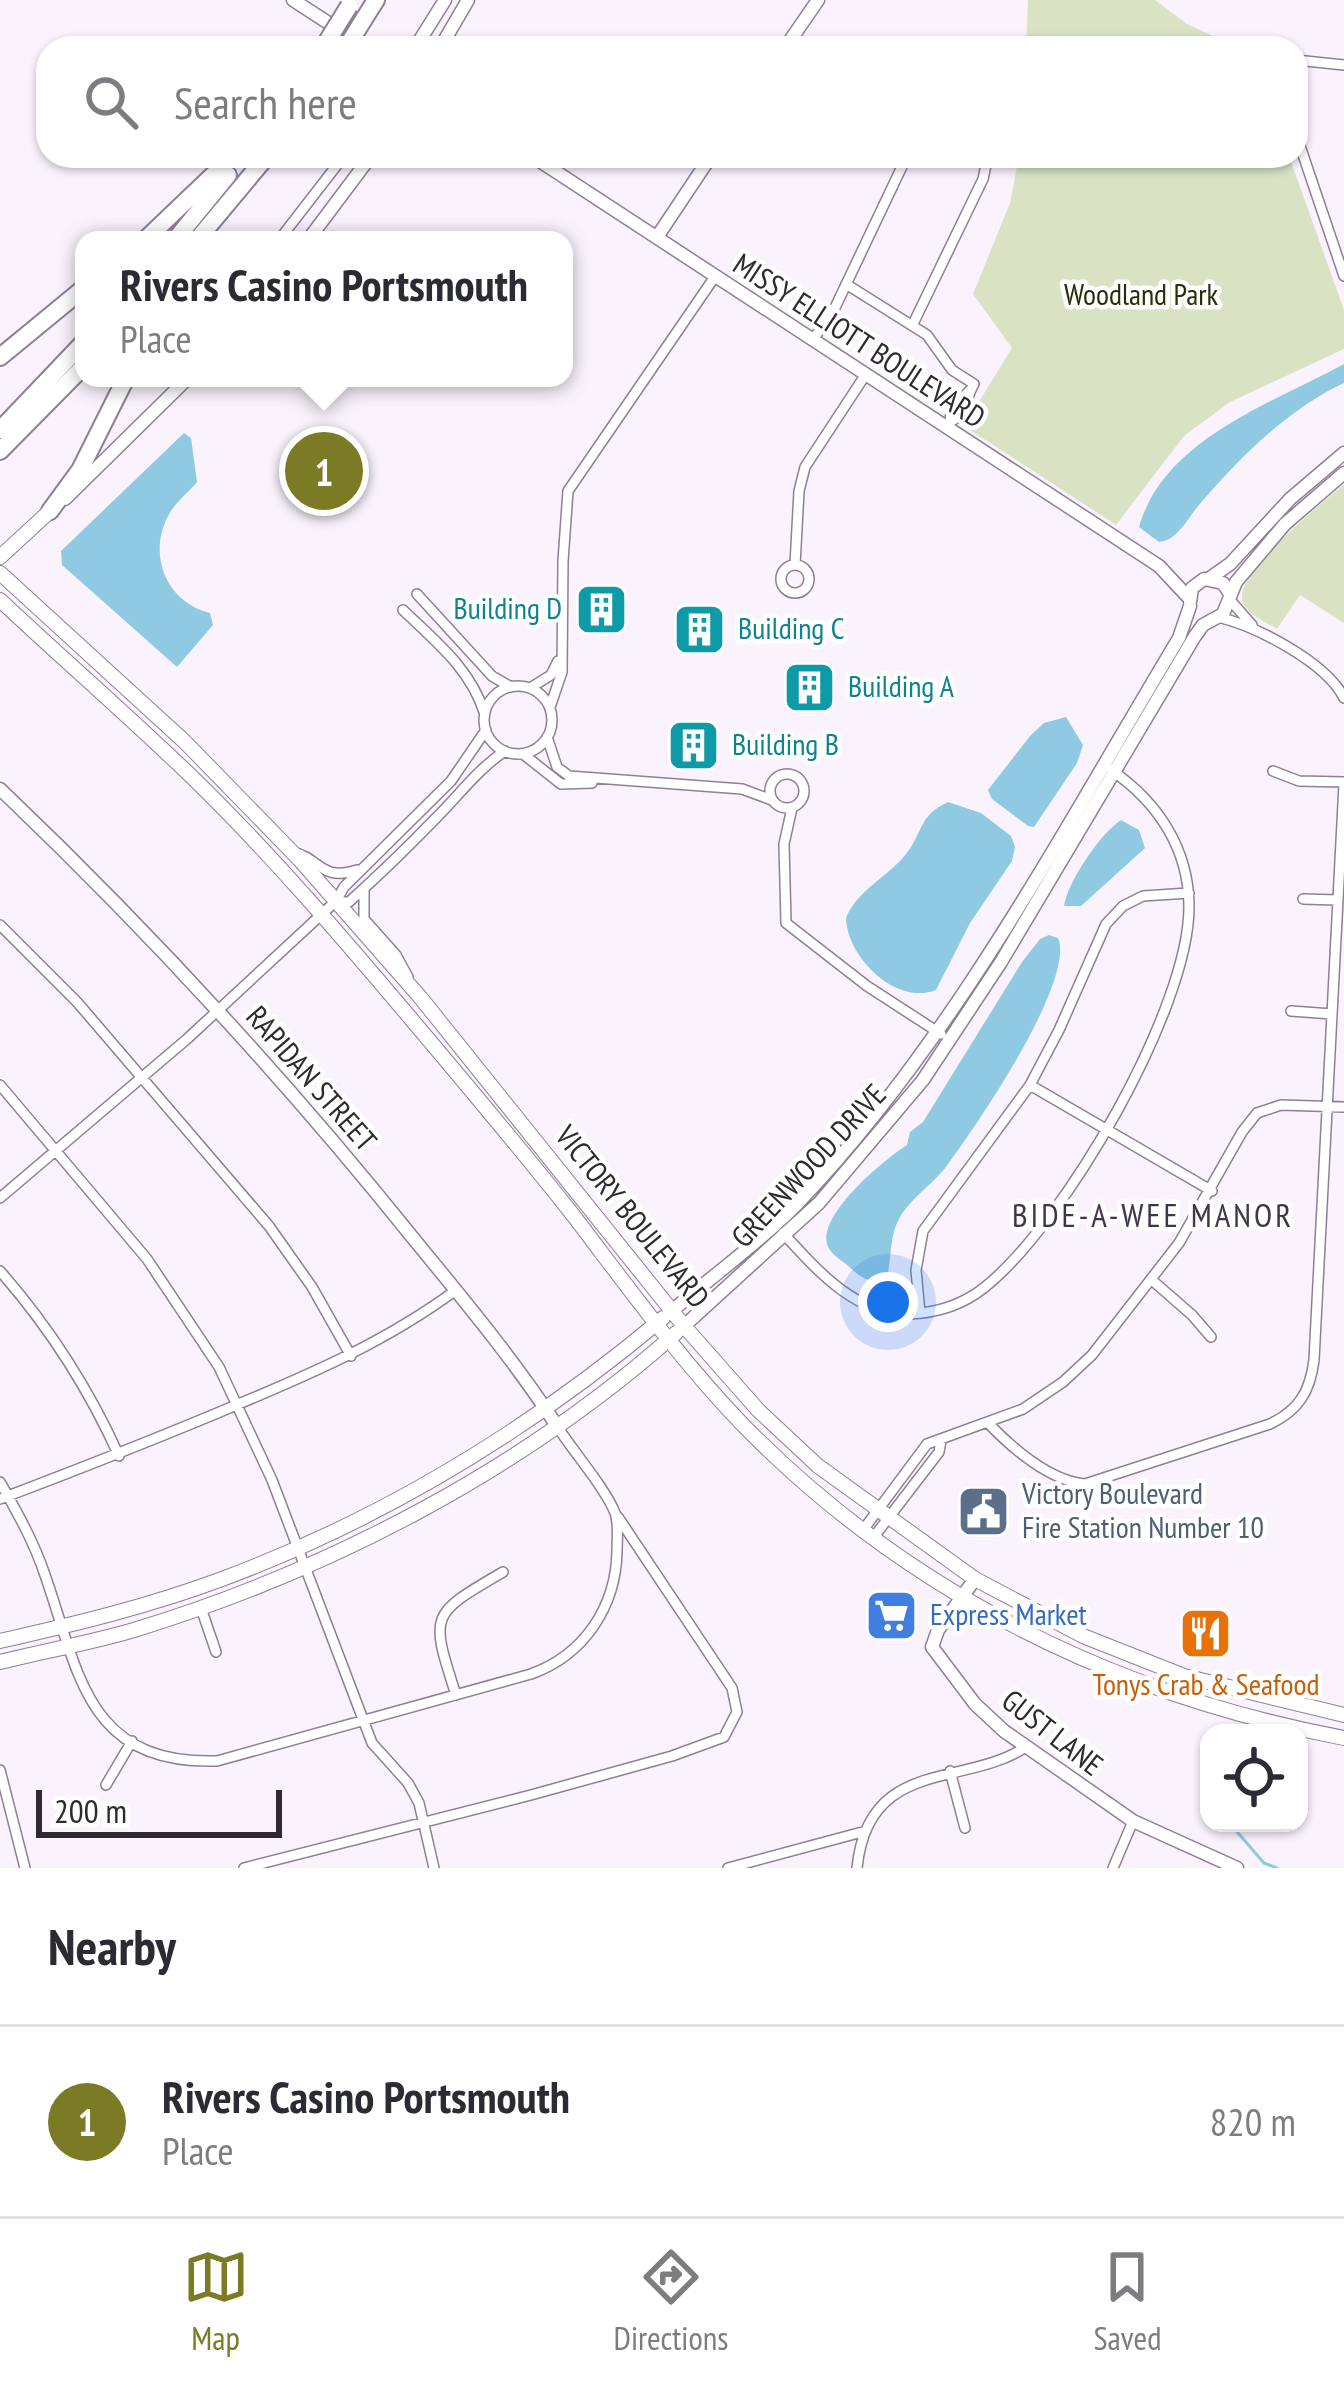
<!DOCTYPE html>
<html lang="en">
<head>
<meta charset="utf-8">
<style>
  body { margin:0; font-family:"PT Sans Narrow",sans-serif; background:#f7f7f7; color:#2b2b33 }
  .controls { position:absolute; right:36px; bottom:36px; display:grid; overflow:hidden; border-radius:24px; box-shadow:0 3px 9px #0004 }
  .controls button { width:108px; height:108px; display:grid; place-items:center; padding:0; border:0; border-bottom:3px solid #e1e1e2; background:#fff; color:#2b2b33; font:60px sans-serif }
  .scale { position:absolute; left:36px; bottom:30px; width:246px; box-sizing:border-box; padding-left:12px; border:6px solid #2f2932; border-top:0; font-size:33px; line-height:42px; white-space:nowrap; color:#2f2932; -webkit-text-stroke:9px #fff; paint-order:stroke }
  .you { position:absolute; left:888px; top:1302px; width:42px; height:42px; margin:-30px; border:9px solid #fff; border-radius:50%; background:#1a73e8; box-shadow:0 0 0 18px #1a73e833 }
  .badge { display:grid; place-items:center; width:78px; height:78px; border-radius:50%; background:#7a7b24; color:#fff; font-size:39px; font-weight:700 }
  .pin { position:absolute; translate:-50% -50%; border:6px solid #fff; box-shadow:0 3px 12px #0006 }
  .popup { position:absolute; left:75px; top:231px; width:498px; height:156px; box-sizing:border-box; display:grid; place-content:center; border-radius:24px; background:#fff; filter:drop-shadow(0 3px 9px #0005); font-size:39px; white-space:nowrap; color:#7c7c81 }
  .popup b { font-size:45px; color:#2b2b33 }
  .popup::after { content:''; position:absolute; left:50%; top:100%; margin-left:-24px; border:24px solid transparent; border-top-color:#fff }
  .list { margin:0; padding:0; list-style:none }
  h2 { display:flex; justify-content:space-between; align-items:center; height:156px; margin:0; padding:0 48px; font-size:51px }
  h2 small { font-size:39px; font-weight:400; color:#7c7c81 }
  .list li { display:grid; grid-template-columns:78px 1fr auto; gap:36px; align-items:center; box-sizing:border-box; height:192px; padding:0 48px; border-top:3px solid #e1e1e2 }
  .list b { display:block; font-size:45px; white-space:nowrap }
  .list p { margin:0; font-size:39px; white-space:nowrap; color:#7c7c81 }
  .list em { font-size:39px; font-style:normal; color:#7c7c81 }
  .icon { flex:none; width:66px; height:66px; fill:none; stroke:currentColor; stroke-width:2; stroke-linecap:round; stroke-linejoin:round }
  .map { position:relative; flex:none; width:1344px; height:1868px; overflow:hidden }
  .search { position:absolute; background:#fff; box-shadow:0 3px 9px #0004; left:36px; right:36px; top:36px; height:132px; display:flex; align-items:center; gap:30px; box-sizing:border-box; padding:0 42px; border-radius:36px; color:#7c7c81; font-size:45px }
  .sheet { height:348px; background:#fff }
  nav { display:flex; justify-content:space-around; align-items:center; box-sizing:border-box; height:168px; border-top:3px solid #e1e1e2; background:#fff; font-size:33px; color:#7c7c81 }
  nav a { display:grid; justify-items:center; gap:6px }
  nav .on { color:#7a7b24 }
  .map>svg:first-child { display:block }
  .green { fill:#d9e3c4 }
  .water { fill:#90cae2 }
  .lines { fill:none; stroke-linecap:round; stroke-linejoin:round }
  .stream { stroke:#90cae2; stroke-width:3 }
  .minor-casing { stroke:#8f7f96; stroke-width:12 }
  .tertiary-casing { stroke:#8f7f96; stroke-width:15 }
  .secondary-casing { stroke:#8f7f96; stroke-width:16 }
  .motorway-casing { stroke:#8f7f96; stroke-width:20 }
  .minor { stroke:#fff; stroke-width:9 }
  .tertiary { stroke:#fff; stroke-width:12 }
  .secondary { stroke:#fff; stroke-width:14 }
  .motorway { stroke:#fff; stroke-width:16 }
  .motorway-bridge-casing { stroke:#8f7f96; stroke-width:20; stroke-linecap:butt }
  .motorway-bridge { stroke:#fff; stroke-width:16 }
  .labels { text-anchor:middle; stroke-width:9; stroke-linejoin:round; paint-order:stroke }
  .park-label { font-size:30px; fill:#272f09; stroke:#fff }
  .street-label { font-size:30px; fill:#2f2932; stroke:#fff }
  .culture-label { font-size:30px; fill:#0d838f; stroke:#fff; text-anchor:start }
  .service-label { font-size:30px; fill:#4e5e75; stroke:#fff; text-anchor:start }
  .shop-label { font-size:30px; fill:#366cbe; stroke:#fff; text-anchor:start }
  .food-label { font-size:30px; fill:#c56008; stroke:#fff }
  .neighbourhood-label { font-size:33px; letter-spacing:3px; fill:#433549; stroke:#fff }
</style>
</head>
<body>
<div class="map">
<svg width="1344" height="1868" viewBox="0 0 1344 1868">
  <rect width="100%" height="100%" fill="#faf3fd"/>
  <path class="green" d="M1028 0H1155L1187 24 1239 48H1026Z
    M1019 156H1289L1344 310V349L1230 402 1184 436 1116 525 964 426 1012 348 973 294 1010 203Z
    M1344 485V623L1300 595 1277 629C1265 621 1244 614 1242 598 1238 572 1322 502 1344 485Z"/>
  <path class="water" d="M1344 364V383C1288 409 1238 459 1199 505 1187 519 1177 541 1159 542L1139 527C1164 439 1271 404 1344 364Z
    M184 433 191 438 197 482C190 491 178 500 171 511 146 550 164 602 210 613L213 625 177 667 62 565 61 551Z
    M1066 717 1083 745 1077 763 1034 827 1028 826 992 799 988 790 1030 736 1044 723Z
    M948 802 981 813 1011 836 1015 847 1012 861 970 923 936 990C896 1006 847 957 846 918 857 890 888 877 906 854 924 831 918 816 948 802Z
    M1121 820 1139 830 1145 848 1081 906H1064C1068 881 1100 834 1121 820Z
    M1049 935 1058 938C1076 980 976 1127 948 1164 934 1184 911 1197 899 1219 889 1236 892 1262 886 1281 868 1284 859 1276 846 1264 839 1259 829 1252 827 1244 819 1213 885 1159 907 1145L910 1132 923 1122 1022 962 1040 939Z"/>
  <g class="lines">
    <path class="stream" d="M1217 1828 1232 1826 1264 1863 1277 1868"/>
    <defs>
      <path id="minor" d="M1296 60 1344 65
        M1296 134 1344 276
        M279 240 344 156
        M846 284 927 335 952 370 974 384C965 399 968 413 950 422L951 411 970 390
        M913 324 983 179 988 156
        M813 339 832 314 907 156
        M781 579a14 14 0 1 1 28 0a14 14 0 1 1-28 0Z
        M795 565 799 491 805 467 866 374
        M417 594 492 676 511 687
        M1230 600 1252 625
        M403 610C435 641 470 668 484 712
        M1218 617C1256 626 1326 662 1344 698
        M484 720a34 34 0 1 1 68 0a34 34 0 1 1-68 0Z
        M530 688 551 675 558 661
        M550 707 562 672 563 561 568 491 716 275
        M547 737 557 767 569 776 742 789 772 800
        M523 754 561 784 592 783
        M1273 771 1299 781 1344 782
        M770 791a17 17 0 1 1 34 0a17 17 0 1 1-34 0Z
        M792 808 784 844 786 923 867 986 941 1034
        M292 852C321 858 320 882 357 870
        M364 890V919L396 955 408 977
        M1303 899 1338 900
        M336 901 349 902C379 875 409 846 437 817 460 794 478 769 505 751
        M0 925 77 1002 269 1226 312 1287 351 1356
        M1291 1011 1332 1014
        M0 1085 147 1259 219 1367 272 1480 372 1743 408 1783 419 1803 434 1868
        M1030 1085 1212 1191
        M0 1198 187 1039 336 901 344 887 451 781 486 730
        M783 1233C816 1269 855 1315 909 1314 937 1313 964 1304 985 1287 1065 1223 1189 1009 1189 907 1189 849 1158 802 1111 770
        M0 1271C50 1328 88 1387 119 1456
        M1153 1281 1192 1315 1211 1337
        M920 1313 916 1270 923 1231 1030 1085 1059 1030 1106 924 1123 906 1143 896 1189 893
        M989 1424C1012 1448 1050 1481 1085 1484L1270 1424C1299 1410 1310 1392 1314 1360L1344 784
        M0 1482C17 1512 34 1542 45 1575 79 1672 86 1765 217 1761L531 1674C584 1655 616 1607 617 1551 617 1540 619 1524 615 1513 606 1489 572 1450 557 1426
        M0 1499C79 1469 156 1439 234 1406 313 1373 387 1341 456 1290
        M863 1530 927 1444 1023 1409 1063 1382 1092 1355 1179 1243 1242 1132 1257 1113 1281 1105 1344 1107
        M873 1538 939 1452 941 1441
        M201 1608 216 1652
        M456 1695C430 1614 429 1615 503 1572
        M0 1770 25 1868
        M950 1771 965 1828
        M106 1785 132 1741
        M244 1868 531 1795 672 1756 724 1737 737 1712 732 1688 618 1517
        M728 1868 866 1831
        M857 1868C868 1756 967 1788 1027 1746
        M1113 1868 1133 1821"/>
      <path id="tertiary" d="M293 0 367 48
        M415 48 445 0
        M440 48 468 0
        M785 48 818 0
        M532 156 1159 566 1189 598
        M657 237 711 156
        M308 240 371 156
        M65 499 188 378
        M1210 578 1230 564 1290 499 1344 453
        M1190 602 1192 588 1204 579 1223 583 1230 594
        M0 789C148 930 285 1079 413 1238 463 1299 514 1360 557 1426
        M672 1311C713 1275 759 1243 797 1204 952 1043 1064 829 1179 638L1190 606
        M684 1326 819 1203 923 1080 1001 962 1195 636 1203 625 1223 614 1236 582 1285 524 1344 473
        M975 1579 938 1630 932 1647 975 1704 1004 1731 1133 1821 1237 1868"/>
      <path id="secondary" d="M0 557 50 511
        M0 573 185 742 299 859 420 997 684 1326 758 1410 818 1466 975 1579 1083 1636 1184 1676 1344 1715
        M0 600C64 660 130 717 193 778 271 854 342 937 412 1020 466 1084 521 1149 573 1215 628 1287 681 1361 744 1426 908 1593 1115 1695 1344 1738
        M0 1641C75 1624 150 1606 222 1579 383 1519 532 1428 663 1318
        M0 1662C44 1651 90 1643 134 1630 330 1570 522 1470 676 1333"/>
      <path id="motorway" d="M364 19 376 0
        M145 240 233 156
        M175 240 228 175
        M197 240 267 156
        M0 357 84 288
        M0 430 84 342
        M0 451 84 366
        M50 511 80 470 126 378"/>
    </defs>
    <use href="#minor" class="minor-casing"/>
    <use href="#tertiary" class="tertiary-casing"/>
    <use href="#secondary" class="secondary-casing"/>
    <use href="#motorway" class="motorway-casing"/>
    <use href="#minor" class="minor"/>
    <use href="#tertiary" class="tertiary"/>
    <use href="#secondary" class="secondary"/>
    <use href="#motorway" class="motorway"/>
    <defs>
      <path id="motorway-bridge" d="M323 48 349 6
        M346 48 364 19"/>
    </defs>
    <use href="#motorway-bridge" class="motorway-bridge-casing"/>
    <use href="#motorway-bridge" class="motorway-bridge"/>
  </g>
  <defs>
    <symbol id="building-square" viewBox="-11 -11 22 22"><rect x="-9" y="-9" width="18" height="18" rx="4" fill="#0f9aa8" stroke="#fff"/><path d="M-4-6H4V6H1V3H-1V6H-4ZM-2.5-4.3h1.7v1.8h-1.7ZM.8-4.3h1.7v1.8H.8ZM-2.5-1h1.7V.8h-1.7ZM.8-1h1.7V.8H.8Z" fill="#fff"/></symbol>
    <symbol id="civic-square" viewBox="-11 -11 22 22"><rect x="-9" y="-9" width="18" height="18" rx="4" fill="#5c6f8a" stroke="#fff"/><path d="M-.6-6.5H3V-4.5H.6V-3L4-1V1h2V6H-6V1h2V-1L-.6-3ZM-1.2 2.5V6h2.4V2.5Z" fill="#fff"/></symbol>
    <symbol id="supermarket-square" viewBox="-11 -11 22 22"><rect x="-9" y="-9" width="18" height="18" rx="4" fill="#3f7fe0" stroke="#fff"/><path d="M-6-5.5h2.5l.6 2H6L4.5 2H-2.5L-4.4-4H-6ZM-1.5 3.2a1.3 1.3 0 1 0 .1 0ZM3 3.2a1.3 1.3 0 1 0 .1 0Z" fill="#fff"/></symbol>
    <symbol id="restaurant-square" viewBox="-11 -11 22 22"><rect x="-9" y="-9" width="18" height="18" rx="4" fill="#e8710a" stroke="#fff"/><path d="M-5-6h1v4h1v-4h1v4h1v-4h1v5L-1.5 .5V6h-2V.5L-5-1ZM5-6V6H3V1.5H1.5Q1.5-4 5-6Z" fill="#fff"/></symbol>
  </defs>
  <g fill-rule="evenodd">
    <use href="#building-square" x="572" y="580" width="59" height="59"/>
    <use href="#building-square" x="670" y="600" width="59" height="59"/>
    <use href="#building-square" x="780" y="658" width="59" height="59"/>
    <use href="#building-square" x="664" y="716" width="59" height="59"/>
    <use href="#civic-square" x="954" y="1482" width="59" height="59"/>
    <use href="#supermarket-square" x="862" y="1586" width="59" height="59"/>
    <use href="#restaurant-square" x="1176" y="1604" width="59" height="59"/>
  </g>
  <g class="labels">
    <g class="park-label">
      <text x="1141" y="305">Woodland Park</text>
    </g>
    <g class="street-label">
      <text transform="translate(859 341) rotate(33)" y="10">MISSY ELLIOTT BOULEVARD</text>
      <text transform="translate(311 1079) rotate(49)" y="10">RAPIDAN STREET</text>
      <text transform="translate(809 1166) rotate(-47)" y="10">GREENWOOD DRIVE</text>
      <text transform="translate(632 1217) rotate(51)" y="10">VICTORY BOULEVARD</text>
      <text transform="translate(1052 1733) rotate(38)" y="10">GUST LANE</text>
    </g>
    <g class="culture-label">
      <text x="562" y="619" text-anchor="end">Building D</text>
      <text x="738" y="639">Building C</text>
      <text x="848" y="697">Building A</text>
      <text x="732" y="755">Building B</text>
    </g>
    <g class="service-label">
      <text x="1022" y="1504">Victory Boulevard<tspan x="1022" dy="34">Fire Station Number 10</tspan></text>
    </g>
    <g class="shop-label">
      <text x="930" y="1625">Express Market</text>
    </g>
    <g class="food-label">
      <text x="1206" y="1695">Tonys Crab &amp; Seafood</text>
    </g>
    <g class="neighbourhood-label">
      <text x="1153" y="1227">BIDE-A-WEE MANOR</text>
    </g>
  </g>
</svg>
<div class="controls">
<button><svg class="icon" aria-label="locate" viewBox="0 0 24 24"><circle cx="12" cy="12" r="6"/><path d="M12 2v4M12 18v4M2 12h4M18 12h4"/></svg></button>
</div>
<div class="scale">200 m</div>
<div class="you"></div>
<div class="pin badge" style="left:324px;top:471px">1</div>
<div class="popup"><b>Rivers Casino Portsmouth</b>Place</div>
<div class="search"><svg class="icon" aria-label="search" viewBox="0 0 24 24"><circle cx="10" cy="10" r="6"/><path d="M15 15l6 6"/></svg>Search here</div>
</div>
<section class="sheet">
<h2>Nearby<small></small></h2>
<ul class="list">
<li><span class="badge">1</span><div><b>Rivers Casino Portsmouth</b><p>Place</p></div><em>820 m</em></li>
</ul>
</section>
<nav>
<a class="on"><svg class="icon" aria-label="map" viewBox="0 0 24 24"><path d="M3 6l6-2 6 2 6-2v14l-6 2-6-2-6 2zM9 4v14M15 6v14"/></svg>Map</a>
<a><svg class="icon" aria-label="directions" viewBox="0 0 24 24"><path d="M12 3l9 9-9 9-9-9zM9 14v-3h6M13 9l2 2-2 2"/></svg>Directions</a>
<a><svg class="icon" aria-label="saved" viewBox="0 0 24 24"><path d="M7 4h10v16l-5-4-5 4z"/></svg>Saved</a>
</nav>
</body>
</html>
